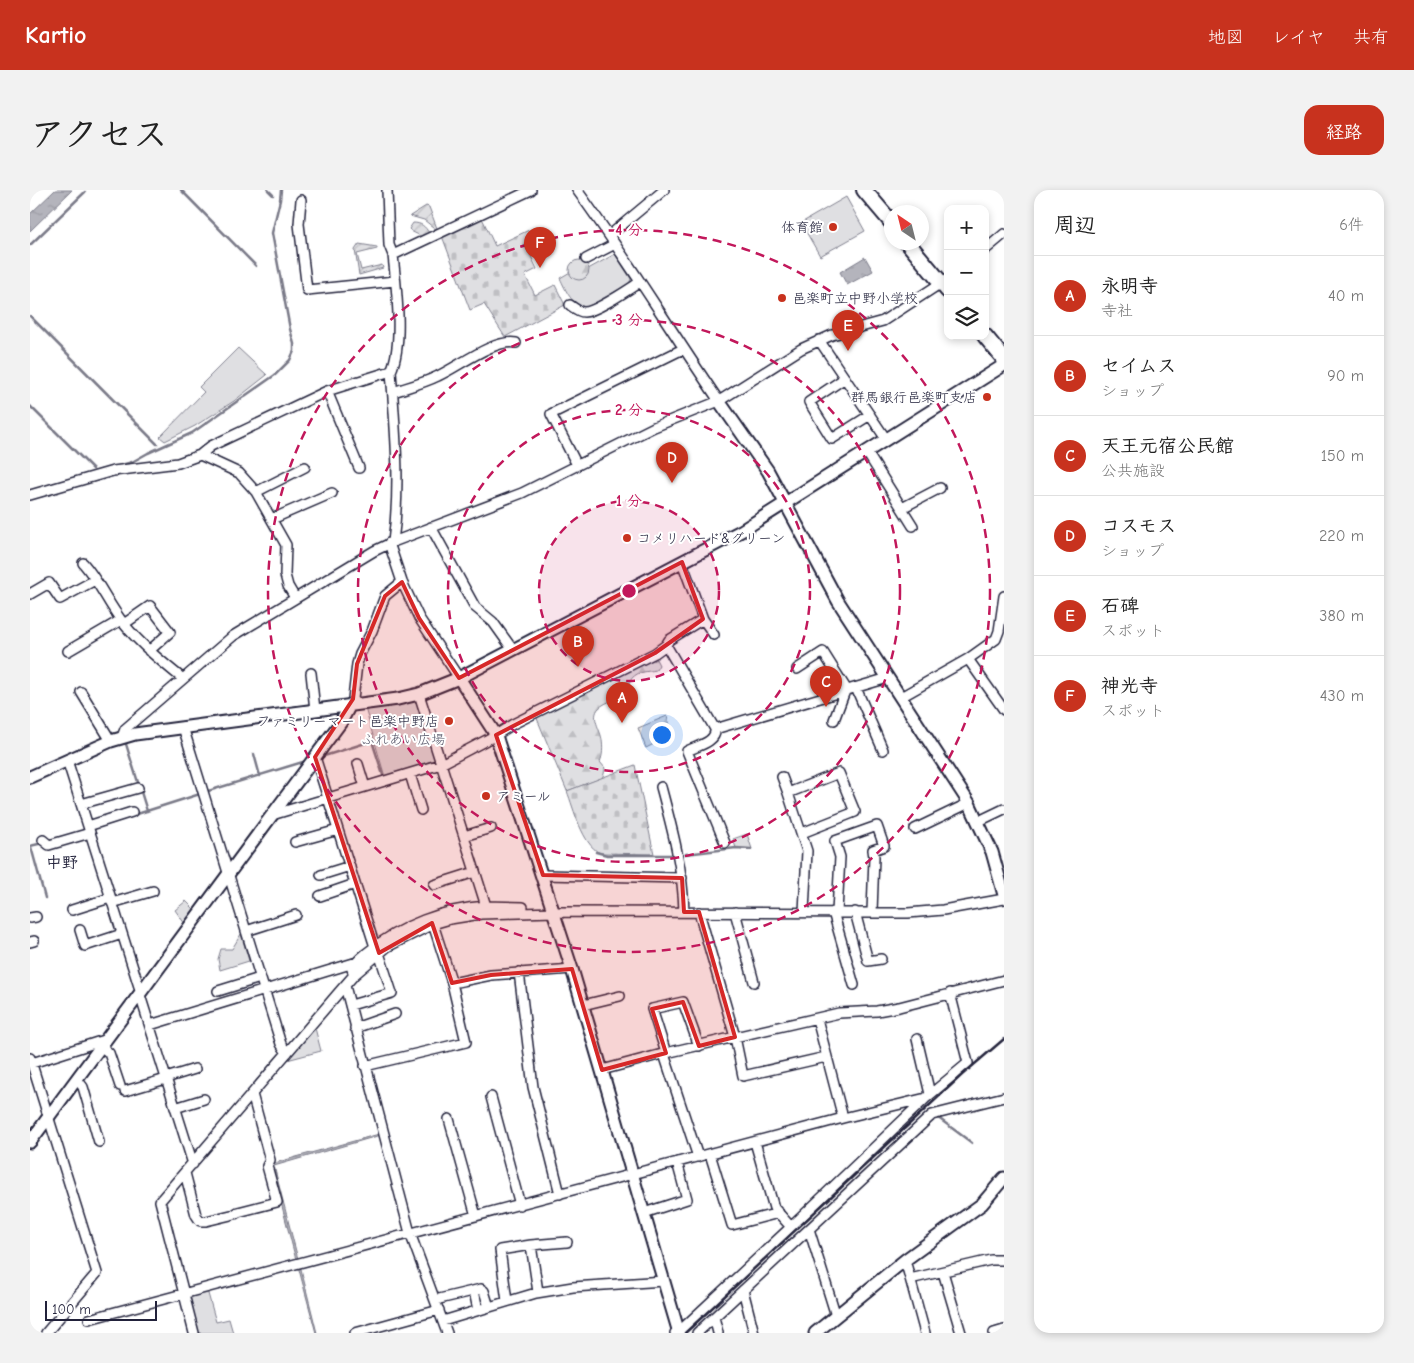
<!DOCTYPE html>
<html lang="ja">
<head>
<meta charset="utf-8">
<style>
  body { margin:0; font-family:"Comic Neue","Klee One",sans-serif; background:#f2f2f2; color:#222 }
  .controls { position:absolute; right:15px; top:15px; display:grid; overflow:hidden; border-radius:10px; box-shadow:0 2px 8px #0003 }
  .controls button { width:45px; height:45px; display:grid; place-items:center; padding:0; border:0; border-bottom:1px solid #e0e0e0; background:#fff; color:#222; font:25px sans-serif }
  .compass { position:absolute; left:854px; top:15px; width:45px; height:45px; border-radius:50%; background:#fff; box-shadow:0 2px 8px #0003; rotate:325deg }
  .scale { position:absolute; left:15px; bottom:12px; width:112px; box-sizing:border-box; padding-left:5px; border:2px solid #22223b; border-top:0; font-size:14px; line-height:18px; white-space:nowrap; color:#22223b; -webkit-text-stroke:4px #fff; paint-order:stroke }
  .you { position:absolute; left:631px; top:544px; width:18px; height:18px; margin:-12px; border:4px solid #fff; border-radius:50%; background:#1a73e8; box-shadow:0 0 0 8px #1a73e833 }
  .badge { display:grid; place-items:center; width:32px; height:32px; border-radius:50%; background:#c8321e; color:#fff; font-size:16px; font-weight:700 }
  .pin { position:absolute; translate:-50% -41px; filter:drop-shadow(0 1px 2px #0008) }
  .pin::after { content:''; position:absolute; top:26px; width:18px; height:15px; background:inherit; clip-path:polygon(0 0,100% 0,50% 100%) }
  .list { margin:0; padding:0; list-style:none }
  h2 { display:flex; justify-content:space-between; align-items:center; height:65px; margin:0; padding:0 20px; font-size:21px }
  h2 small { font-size:16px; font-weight:400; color:#767676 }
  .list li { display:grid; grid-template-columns:32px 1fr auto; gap:15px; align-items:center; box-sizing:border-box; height:80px; padding:0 20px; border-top:1px solid #e0e0e0 }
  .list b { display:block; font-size:19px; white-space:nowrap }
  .list p { margin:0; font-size:16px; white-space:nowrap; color:#767676 }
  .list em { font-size:16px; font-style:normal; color:#767676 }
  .icon { flex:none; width:28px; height:28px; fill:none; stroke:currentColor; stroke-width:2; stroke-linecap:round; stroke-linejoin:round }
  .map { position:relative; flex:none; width:974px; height:1143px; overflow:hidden; border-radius:15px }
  header { display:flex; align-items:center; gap:30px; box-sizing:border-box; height:70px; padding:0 25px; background:#c8321e; color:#fff }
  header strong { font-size:24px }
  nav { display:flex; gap:28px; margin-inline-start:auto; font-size:18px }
  .intro { display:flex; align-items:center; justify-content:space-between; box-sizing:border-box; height:120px; padding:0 30px }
  h1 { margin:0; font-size:35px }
  .button { padding:12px 22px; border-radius:15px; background:#c8321e; color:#fff; font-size:18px; font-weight:700 }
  main { display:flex; gap:30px; padding:0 30px }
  aside { flex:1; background:#fff; border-radius:15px; box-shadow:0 2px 8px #0003 }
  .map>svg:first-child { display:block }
  .green { fill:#dfdfe2; stroke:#80808e }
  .forest { fill:url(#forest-firs); stroke:#80808e }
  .cemetery { fill:url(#cemetery-stones); stroke:#80808e }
  .garden { fill:url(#garden-furrows); stroke:#80808e }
  .water { fill:url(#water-ripples); stroke:#7a7a88 }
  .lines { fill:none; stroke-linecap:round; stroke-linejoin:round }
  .stream { stroke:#7a7a88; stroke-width:2.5 }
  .minor-casing { stroke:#22223b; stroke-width:12 }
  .tertiary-casing { stroke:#22223b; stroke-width:15 }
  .primary-casing { stroke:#22223b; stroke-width:18 }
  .minor { stroke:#fff; stroke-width:9 }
  .tertiary { stroke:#fff; stroke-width:11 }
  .primary { stroke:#fff; stroke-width:14 }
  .rail { stroke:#22223b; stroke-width:2.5 }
  .marked { fill:#d62828; fill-opacity:0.2; stroke:#d62828; stroke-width:4; stroke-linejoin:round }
  .ring { fill:none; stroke:#c2185b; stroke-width:2.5; stroke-dasharray:9 6 }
  .poi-dot { fill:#c8321e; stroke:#fff; stroke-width:2 }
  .labels { text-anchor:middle; stroke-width:4; stroke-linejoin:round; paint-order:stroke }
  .poi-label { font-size:14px; fill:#22223b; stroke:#fff; text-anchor:end }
  .park-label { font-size:14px; fill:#5b5b6d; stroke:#fff }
  .quarter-label { font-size:16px; font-weight:bold; fill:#22223b; stroke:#fff }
  .centre { fill:#c2185b; stroke:#fff; stroke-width:2.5 }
  .ring-label { font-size:15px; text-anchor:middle; font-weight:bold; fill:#c2185b; stroke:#fff; stroke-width:4; stroke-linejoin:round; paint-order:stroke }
</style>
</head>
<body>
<header>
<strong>Kartio</strong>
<nav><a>地図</a><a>レイヤ</a><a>共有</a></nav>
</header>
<div class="intro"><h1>アクセス</h1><a class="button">経路</a></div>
<main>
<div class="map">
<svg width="974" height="1143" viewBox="0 0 974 1143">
  <defs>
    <pattern id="forest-firs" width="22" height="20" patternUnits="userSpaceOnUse" patternTransform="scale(1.25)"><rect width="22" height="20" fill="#dfdfe2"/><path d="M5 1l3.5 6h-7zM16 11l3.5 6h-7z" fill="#bfbfc3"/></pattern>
    <pattern id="cemetery-stones" width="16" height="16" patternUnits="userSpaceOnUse" patternTransform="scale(1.25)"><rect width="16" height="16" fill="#dfdfe2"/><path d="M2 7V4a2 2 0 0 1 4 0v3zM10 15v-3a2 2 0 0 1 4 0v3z" fill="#bfbfc3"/></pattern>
    <pattern id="garden-furrows" width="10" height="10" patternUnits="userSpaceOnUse" patternTransform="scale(1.25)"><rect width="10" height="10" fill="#dfdfe2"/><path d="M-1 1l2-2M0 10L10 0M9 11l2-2" fill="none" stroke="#bfbfc3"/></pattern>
    <pattern id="water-ripples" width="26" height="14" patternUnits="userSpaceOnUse" patternTransform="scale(1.25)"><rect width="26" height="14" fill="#b4b4bc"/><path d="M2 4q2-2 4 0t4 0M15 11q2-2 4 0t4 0" fill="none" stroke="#9a9aa2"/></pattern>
  </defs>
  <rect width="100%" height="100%" fill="#fff"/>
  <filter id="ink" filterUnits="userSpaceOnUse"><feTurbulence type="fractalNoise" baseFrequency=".02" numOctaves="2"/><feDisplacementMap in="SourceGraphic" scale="10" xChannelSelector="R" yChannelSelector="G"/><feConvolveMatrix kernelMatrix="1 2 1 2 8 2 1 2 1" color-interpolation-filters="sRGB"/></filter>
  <g filter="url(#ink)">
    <path class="green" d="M816 7 835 41 790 66 771 33Z
      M585 64 601 89 599 94 557 117C541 116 536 100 530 88L547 78 551 83Z
      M208 158 237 185 204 211 165 236 135 251 130 247 174 202 169 197Z
      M389 508 408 569 355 587 335 518Z
      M717 644 722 659 706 658 703 649Z
      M156 711 166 721 155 734 145 720Z
      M211 744 219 771 190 780 188 769 191 759H202Z
      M285 838 291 861 257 870Z
      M177 1100 186 1132 199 1129 203 1143H168L158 1105Z"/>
    <path class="forest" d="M539 80a10 10 0 1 1 20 0a10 10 0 1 1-20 0Z
      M625 467 629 475 626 480C617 482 604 481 600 492 598 496 598 499 595 503 588 510 576 511 569 518 560 527 571 540 572 550 573 558 573 565 570 572L575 578 574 584 572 588 537 601 506 526Z
      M637 526 641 538 638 547 616 558 608 538Z"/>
    <path class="cemetery" d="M452 28 465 56 499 40 507 55 498 60 507 79 495 85 505 105 525 95 535 115 475 147 454 114 440 120 412 46Z
      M605 575 624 664 570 663C552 654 544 619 537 601Z"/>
    <path class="garden" d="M396 16 399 17 408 41 394 30 380 26Z
      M383 33C391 33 395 36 399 43L398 47 393 49C389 43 383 44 379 39Z
      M329 54 347 57V59L327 64 331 80 352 75 353 78 329 85 325 60Z"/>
    <path class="water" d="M25 0H42L0 41V24Z
      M835 67 843 81 817 95 810 82Z
      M314 804 351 945 244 976 268 1069 266 1070 241 974 349 944 312 805Z
      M270 1075 287 1143H286L268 1076Z"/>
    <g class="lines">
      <path class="stream" d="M151 0 226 76
        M238 0 243 5
        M0 55 55 2
        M0 126 127 254
        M0 216 63 279
        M88 276 102 272 118 263 162 243 245 185 260 170 264 161V154L260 139 242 43 250 10 251 0
        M96 554 117 621
        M224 564 230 586
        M291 567 342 551 354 588H355
        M391 575 407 570
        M175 602 276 571
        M104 625 170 604
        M0 656 13 653
        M1 657 15 708
        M566 662 577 665H646
        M656 664 706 658 721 659
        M907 927 942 953"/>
      <defs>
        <path id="minor" d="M357 0 359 55 363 65C366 96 374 153 361 181 365 237 371 295 363 352
          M547 0C597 68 641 141 689 211
          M271 10 269 34 277 100 365 91
          M580 45 634 0
          M955 60 974 44
          M363 65 501 0
          M556 69 585 54
          M540 115C544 118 549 122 554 122 566 122 599 99 610 92
          M789 150 856 249
          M815 188 779 212 802 249 840 225
          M297 201 329 278
          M363 202C378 197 394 193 408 186 430 176 463 149 486 153
          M836 261 883 336
          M170 265 181 256 297 201 361 181
          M547 275 521 224 653 159
          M226 302 275 277
          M0 305 83 281 148 273 170 265 209 283 226 302 256 355 255 385 258 396 265 408
          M872 318 910 298
          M242 329 302 303
          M401 337 445 417 463 432 483 460
          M359 353 372 392 389 428 429 488
          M652 372 673 429 684 445
          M53 373C69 391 78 414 94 434 111 455 132 472 153 489
          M0 404 19 393 30 409 65 390
          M94 434 120 416 140 442 119 461
          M636 455 685 539C687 552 667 556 657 561L695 653
          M38 461 91 430
          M938 469 974 520
          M767 479 793 462 815 497V501L804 530
          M281 483 285 520
          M826 498 853 560
          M51 502 81 551
          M871 507 938 469 966 449 969 441 974 406
          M320 515 323 509 327 474 330 464 342 441 355 406 372 392
          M153 537 251 854 257 863
          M685 539 858 488
          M92 547 95 539 203 446 344 361 363 352 492 303 624 237 689 211 771 159 802 145 853 131 911 93
          M285 567 345 757 349 763 362 803 321 815
          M37 570 111 803
          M328 574 335 597
          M380 584 391 620
          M752 587 758 603
          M631 597C642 638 653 678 654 722
          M51 614 108 598
          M242 625 411 574 466 545 483 534 625 463 636 455 639 450 673 429
          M949 631 974 619
          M58 636 102 622
          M885 639 939 613
          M772 643 825 622 809 583 758 603 777 661 774 722
          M434 646 461 638
          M13 650 19 655 60 643
          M265 652 308 640
          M291 685 320 676
          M513 685 652 688
          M404 695 445 682
          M290 706 325 694
          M82 713 123 701
          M456 716 493 717
          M42 720 80 708
          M669 722 705 847 713 886 796 867
          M705 722 724 792
          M803 722 824 795
          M807 722 810 667 805 651 847 636 854 656 843 660 844 667 842 722
          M825 722 838 771 851 769
          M0 728 6 727
          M50 740 55 756 92 744
          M216 741 266 725
          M0 752 4 751
          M489 782 503 897 530 1004
          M324 785 322 779C325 772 332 767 338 762 371 735 414 719 456 716L389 504
          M422 793 461 785 542 779
          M315 796 380 1043 417 1143
          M188 801 230 788
          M110 805 163 974
          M553 815 590 806
          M787 829 813 928
          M120 835 327 772
          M325 838 365 824
          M887 849 900 904
          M72 857 79 863 90 896
          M636 863 622 819 653 812 669 856
          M634 864 668 967
          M0 868 67 1083 16 1143
          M2 873 77 849
          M335 876 436 852 422 793 403 734
          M572 880 636 863 809 823 847 821 869 817 974 790
          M136 888 165 879
          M47 889 53 897 69 952
          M95 901 136 889
          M461 907 490 1015
          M145 918 174 909
          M419 929 446 1026
          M725 952 744 1018 761 1037 895 909
          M680 964 702 1035 749 1023
          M155 983 166 1025 170 1031H176L205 1024 208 1022 247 1012 237 976 240 970 222 904
          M614 1023 657 1009 647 972
          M779 1039 806 1126
          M501 1055 508 1102
          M875 1070 895 1143
          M913 1082 931 1143
          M880 1089 961 1070H974
          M713 1100 724 1143
          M444 1101 448 1120
          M405 1110 451 1099 454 1101 459 1117
          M477 1111 470 1060 501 1055 537 1052
          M684 1127 688 1143
          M59 1129 813 928 896 908 938 873 920 803
          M413 1131 506 1103 543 1097 634 1091
          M164 1143 130 1011 310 801 324 785 357 757 403 734 420 729 451 724 525 722 878 723 913 720 974 709
          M325 1143 409 1120
          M645 1143 654 1137 761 1037
          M667 1143 902 925 974 907
          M964 1143 974 1140"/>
        <path id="tertiary" d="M689 211 738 281 808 411 939 613 962 662 974 705
          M429 488 466 545 468 552 542 779 649 1143
          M0 587 81 551 105 544 368 509 389 504 429 488 711 341 974 175
          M0 952 311 532 320 515
          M785 1143 875 1070 952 1014 974 988"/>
        <path id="primary" d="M834 0 862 33
          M877 52 918 101
          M955 146 974 169"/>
      </defs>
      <use href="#minor" class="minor-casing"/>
      <use href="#tertiary" class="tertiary-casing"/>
      <use href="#primary" class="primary-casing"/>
      <use href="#minor" class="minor"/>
      <use href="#tertiary" class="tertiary"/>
      <use href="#primary" class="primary"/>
      <path class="rail" d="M655 1143 932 885 974 849"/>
    </g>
  </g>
  <path class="marked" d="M652 372 673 429 625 463 466 545 513 685 652 688 654 722H669L705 847 669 856 653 812 622 819 636 863 572 880 542 779 461 785 422 793 402 733 349 763 285 567 323 509 327 474 355 406 372 392 389 428 429 488Z"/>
  <circle cx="599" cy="401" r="90" fill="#c2185b" fill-opacity=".12"/>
  <g class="ring">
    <circle cx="599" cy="401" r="90"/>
    <circle cx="599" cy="401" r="181"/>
    <circle cx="599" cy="401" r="271"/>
    <circle cx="599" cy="401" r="361"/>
  </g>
  <g class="poi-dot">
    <circle cx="803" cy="37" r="5"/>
    <circle cx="752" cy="108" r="5"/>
    <circle cx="957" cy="207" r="5"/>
    <circle cx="597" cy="348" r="5"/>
    <circle cx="419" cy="531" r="5"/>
    <circle cx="456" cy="606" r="5"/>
  </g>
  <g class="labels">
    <g class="poi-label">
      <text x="793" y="42">体育館</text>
      <text x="762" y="113" text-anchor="start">邑楽町立中野小学校</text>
      <text x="947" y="212">群馬銀行邑楽町支店</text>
      <text x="607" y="353" text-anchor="start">コメリハード&amp;グリーン</text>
      <text x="409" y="536">ファミリーマート邑楽中野店</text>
      <text x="466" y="611" text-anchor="start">アミール</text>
    </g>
    <g class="park-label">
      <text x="373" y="554">ふれあい広場</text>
    </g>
    <g class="quarter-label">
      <text x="32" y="678">中野</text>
    </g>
  </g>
  <circle cx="599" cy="401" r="8" class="centre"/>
  <g class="ring-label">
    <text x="599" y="45">4 分</text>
    <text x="599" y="135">3 分</text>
    <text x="599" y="225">2 分</text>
    <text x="599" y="316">1 分</text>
  </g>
</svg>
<div class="controls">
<button>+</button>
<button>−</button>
<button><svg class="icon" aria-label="layers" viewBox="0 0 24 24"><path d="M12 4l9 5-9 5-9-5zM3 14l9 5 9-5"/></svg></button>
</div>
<svg class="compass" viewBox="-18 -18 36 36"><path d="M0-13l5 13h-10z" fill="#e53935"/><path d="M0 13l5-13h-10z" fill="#767676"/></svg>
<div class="scale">100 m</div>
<div class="you"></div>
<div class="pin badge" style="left:592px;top:533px">A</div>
<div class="pin badge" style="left:548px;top:477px">B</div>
<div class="pin badge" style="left:796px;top:517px">C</div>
<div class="pin badge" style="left:642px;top:293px">D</div>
<div class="pin badge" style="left:818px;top:161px">E</div>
<div class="pin badge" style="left:510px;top:78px">F</div>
</div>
<aside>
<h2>周辺<small>6件</small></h2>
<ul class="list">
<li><span class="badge">A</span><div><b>永明寺</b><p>寺社</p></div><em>40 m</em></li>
<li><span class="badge">B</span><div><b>セイムス</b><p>ショップ</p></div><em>90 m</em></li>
<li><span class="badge">C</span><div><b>天王元宿公民館</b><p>公共施設</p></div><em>150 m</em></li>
<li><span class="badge">D</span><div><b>コスモス</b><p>ショップ</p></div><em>220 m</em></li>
<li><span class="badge">E</span><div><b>石碑</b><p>スポット</p></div><em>380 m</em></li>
<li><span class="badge">F</span><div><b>神光寺</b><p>スポット</p></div><em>430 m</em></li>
</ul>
</aside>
</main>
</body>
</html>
